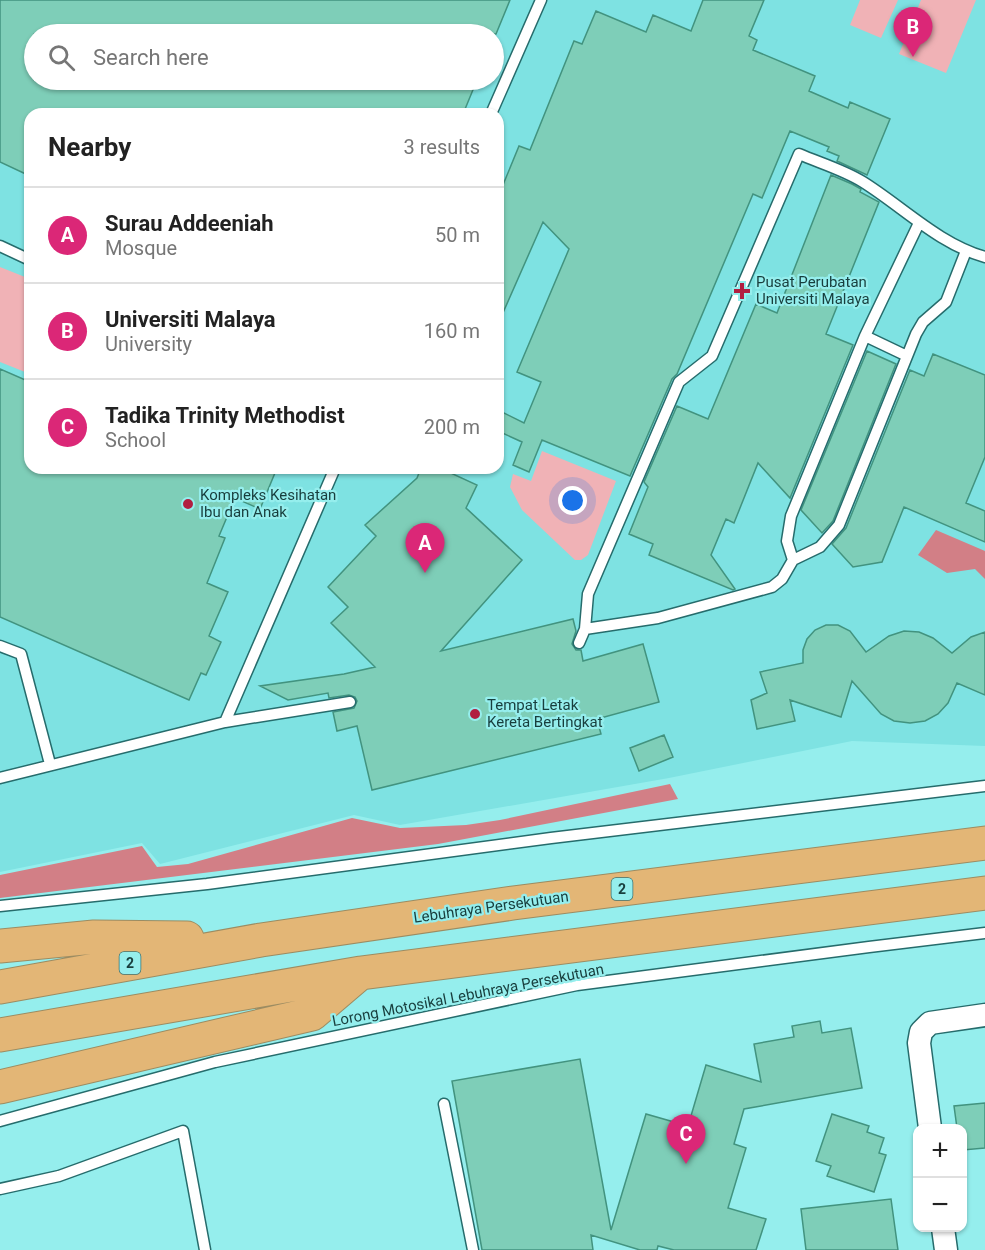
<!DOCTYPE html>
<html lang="en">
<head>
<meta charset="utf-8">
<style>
  body { margin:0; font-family:Roboto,sans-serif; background:#f6f6f6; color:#222 }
  .controls { position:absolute; right:18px; bottom:18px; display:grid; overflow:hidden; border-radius:12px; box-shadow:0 2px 4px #0004 }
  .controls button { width:54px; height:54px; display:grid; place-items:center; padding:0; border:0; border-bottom:2px solid #e0e0e0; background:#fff; color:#222; font:30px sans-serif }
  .you { position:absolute; left:573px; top:501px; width:21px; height:21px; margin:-15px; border:4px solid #fff; border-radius:50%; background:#1a73e8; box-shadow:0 0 0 9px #1a73e833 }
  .badge { display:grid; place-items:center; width:39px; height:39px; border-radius:50%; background:#db2777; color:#fff; font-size:20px; font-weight:700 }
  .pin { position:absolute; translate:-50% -50px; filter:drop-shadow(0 2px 3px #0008) }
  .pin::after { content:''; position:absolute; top:32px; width:21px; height:18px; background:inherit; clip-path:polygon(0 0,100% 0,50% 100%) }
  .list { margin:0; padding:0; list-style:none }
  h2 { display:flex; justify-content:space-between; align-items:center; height:78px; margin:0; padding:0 24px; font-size:26px }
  h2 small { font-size:20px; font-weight:400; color:#767676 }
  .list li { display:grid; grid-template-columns:39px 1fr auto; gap:18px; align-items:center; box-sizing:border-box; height:96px; padding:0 24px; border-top:2px solid #e0e0e0 }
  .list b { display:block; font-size:22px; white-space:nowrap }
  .list p { margin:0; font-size:20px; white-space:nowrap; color:#767676 }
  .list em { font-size:20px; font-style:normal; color:#767676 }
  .icon { flex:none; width:33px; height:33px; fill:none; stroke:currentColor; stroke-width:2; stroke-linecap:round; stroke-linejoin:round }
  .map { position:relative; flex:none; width:985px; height:1250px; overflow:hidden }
  .search { position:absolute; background:#fff; box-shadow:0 2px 4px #0004; left:24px; top:24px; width:480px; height:66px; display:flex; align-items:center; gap:15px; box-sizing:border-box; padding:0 21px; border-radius:33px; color:#767676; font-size:22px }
  .panel { position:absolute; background:#fff; box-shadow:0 2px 4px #0004; left:24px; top:108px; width:480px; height:366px; border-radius:18px }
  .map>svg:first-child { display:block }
  .built { fill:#7ee2e2; fill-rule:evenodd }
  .green { fill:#f0b2b6 }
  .forest { fill:#d27f86 }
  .building { fill:#7eceb8; stroke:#42937f; stroke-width:1.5 }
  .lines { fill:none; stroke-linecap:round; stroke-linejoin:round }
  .lane-casing { stroke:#266c6c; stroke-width:13 }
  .street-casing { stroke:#266c6c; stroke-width:25 }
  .highway-casing { stroke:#9c8c62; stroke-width:35 }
  .lane { stroke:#fff; stroke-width:10 }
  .street { stroke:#fff; stroke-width:22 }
  .highway { stroke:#e3b676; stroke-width:33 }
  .poi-dot { fill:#b11f41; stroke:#95eeed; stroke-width:2 }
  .labels { text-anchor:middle; stroke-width:4.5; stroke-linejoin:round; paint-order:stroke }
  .shield { fill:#95eeed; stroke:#3e7372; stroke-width:1.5 }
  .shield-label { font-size:14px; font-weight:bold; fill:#183e3d }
  .poi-label { font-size:15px; fill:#183e3d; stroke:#95eeed; text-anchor:start }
  .street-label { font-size:15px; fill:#183e3d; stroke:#95eeed }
</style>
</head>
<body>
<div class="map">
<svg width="985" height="1250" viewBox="0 0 985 1250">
  <rect width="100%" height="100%" fill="#95eeed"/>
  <path class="built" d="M0 0H985V746L852 741 669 778 400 825 354 815 160 864 142 843 0 872ZM34 34H494V80H34ZM30 114H498V468H30Z"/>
  <path class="green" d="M860 0H898L881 38 850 25Z
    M921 0H976L946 73 899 54Z
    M0 267 30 279V374L0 362Z
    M542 451 616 481 588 555 581 560H575L522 510 510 487 513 474 531 481Z"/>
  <path class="forest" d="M936 530 985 551V579L975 569 947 573 918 555Z
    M670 784 678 799 438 844 0 898V875L142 846 157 867 188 864 352 818 400 828 466 825 500 820Z"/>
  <path class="building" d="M0 0H510L496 34H34V80H477L463 114H30V176L0 162Z
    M703 0H764L749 36 757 40 753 50 815 76 809 91 848 108 850 102 890 119 867 175 837 161 839 156 827 151 829 147 790 131 762 198 753 194 677 374 672 379 630 476 542 440 529 472 513 465 522 442 498 431V410L524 423 541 382 517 372 569 249 543 222 498 324V197L519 146 530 150 574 41 582 44 596 11 646 32 653 15 691 31Z
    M831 175 852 184 861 189 860 192 879 202 826 334 853 345 790 498 758 463 734 523 726 519 711 555 735 589 733 590 649 555 653 544 629 534 648 487 644 482 677 406 708 419 756 304 777 313Z
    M867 351 896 364 833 521 822 533 801 510Z
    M933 354 985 375V457L966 503 985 511V542L904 507 882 562 853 567 832 544 846 528 910 370 924 376Z
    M0 369 30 382V468H277L260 509 235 498 219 536 225 538 207 583 228 592 209 636 221 642 206 675 201 673 189 700 0 617Z
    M421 468H440L477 485 466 508 522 560 441 651 573 619 576 631 572 644 576 650H581L583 661 643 644 659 702 597 719 601 734 372 790 357 726 337 731 333 712 354 708 357 701 355 697 349 695 329 698 328 693 288 700 260 686 344 674 375 667 331 623 348 607 328 587 376 536 365 525 417 478Z
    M826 625H838L850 631 866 652 889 636 904 631 919 632 933 638 952 653 971 637 985 632V695L957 683 948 703 938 714 925 721 910 723 894 721 881 714 852 681 841 717 790 700 795 721 757 729 751 700 767 693 760 672 803 663V650L807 639 815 630Z
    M664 735 673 757 639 771 630 748Z
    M820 1021 822 1033 851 1028 862 1088 744 1109 734 1144 746 1148 728 1208 766 1219 756 1250H674L658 1246 657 1250H640L591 1235 593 1250H482L452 1081 580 1059 611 1230 646 1114 688 1126 706 1065 761 1082 754 1044 794 1037 792 1026Z
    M985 1103V1148L963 1150V1128H957L954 1106Z
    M832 1114 869 1126 867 1132 884 1138 879 1153 886 1155 874 1192 827 1176 831 1166 816 1161Z
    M891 1199 898 1250H806L801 1209Z"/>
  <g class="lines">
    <defs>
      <path id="lane" d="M491 114 541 0
        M919 223 865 336 791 516 787 541 793 560 820 547 839 525 916 334 923 322 946 302 966 251
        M0 246 30 260
        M865 336 907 356
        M585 629 588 594 679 382 712 356 799 154C820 163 844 170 863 182 903 207 939 244 985 257
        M579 643 585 629 658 618 772 587 782 579 793 560
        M0 646 21 654 50 764
        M225 722 335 468
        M0 778 225 722 350 702
        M0 906 207 884 551 838 985 786
        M444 1104 473 1250
        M0 1121 215 1062 577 985 869 947 985 933
        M0 1189 59 1176 183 1131 205 1250"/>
      <path id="street" d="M930 1128 919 1043 921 1032 930 1023 985 1015
        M943 1228 946 1250"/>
      <path id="highway" d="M0 946 94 937 187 938
        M0 987 261 940 513 903 985 843
        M0 1035 361 973 985 893
        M0 1087 312 1014 359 974"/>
    </defs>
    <use href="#lane" class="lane-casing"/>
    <use href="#street" class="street-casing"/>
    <use href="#highway" class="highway-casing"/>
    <use href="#lane" class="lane"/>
    <use href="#street" class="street"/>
    <use href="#highway" class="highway"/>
  </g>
  <g class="poi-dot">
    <path d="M739 282h6v6h6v6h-6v6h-6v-6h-6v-6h6z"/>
    <circle cx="188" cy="504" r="6"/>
    <circle cx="475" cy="714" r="6"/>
  </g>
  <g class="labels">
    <g class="shield">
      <rect x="611.5" y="878" width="21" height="22" rx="4.5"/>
      <rect x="119.5" y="952" width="21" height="22" rx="4.5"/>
    </g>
    <g class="shield-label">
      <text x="622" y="894">2</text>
      <text x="130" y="968">2</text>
    </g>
    <g class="poi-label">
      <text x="756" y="287">Pusat Perubatan<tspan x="756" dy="17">Universiti Malaya</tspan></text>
      <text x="200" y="500">Kompleks Kesihatan<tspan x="200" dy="17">Ibu dan Anak</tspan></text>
      <text x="487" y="710">Tempat Letak<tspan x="487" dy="17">Kereta Bertingkat</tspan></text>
    </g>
    <g class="street-label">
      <text transform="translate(491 907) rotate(-8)" y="5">Lebuhraya Persekutuan</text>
      <text transform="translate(468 995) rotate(-11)" y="5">Lorong Motosikal Lebuhraya Persekutuan</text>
    </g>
  </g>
</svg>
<div class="controls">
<button>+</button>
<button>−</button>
</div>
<div class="you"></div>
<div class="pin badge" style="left:425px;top:573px">A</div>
<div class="pin badge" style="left:913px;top:57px">B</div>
<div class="pin badge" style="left:686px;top:1164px">C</div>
<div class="search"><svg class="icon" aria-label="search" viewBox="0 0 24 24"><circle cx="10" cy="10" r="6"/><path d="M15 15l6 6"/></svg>Search here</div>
<section class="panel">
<h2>Nearby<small>3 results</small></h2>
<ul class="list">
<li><span class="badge">A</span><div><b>Surau Addeeniah</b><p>Mosque</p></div><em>50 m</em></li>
<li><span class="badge">B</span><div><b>Universiti Malaya</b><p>University</p></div><em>160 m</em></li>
<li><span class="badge">C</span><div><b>Tadika Trinity Methodist</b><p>School</p></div><em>200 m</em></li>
</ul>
</section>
</div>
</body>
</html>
